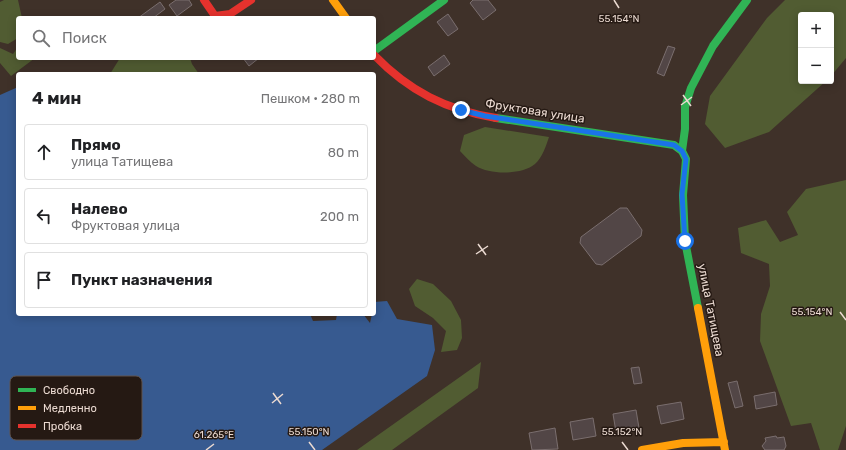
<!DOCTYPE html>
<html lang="ru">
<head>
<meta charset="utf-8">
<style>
  body { margin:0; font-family:Rubik,sans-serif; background:#f2f2f2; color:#202124 }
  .controls { position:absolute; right:12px; top:12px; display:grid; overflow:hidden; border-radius:4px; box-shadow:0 2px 10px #0003 }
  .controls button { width:36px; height:36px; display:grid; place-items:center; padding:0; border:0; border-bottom:1px solid #e0e0e0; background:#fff; color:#202124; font:20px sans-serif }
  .stop { position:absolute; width:12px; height:12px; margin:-9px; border:3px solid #1a73e8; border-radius:50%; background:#fff }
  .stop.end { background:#1a73e8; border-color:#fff; box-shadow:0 1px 4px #0008 }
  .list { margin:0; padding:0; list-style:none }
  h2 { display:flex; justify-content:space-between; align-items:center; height:52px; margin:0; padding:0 16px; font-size:17px }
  h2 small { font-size:13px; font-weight:400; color:#757577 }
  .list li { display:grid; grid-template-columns:26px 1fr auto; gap:12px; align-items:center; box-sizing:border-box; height:56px; margin:0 8px 8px; padding:0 8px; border:1px solid #e0e0e0; border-radius:4px }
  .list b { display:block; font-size:15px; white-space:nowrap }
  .list p { margin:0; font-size:13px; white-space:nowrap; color:#757577 }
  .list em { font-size:13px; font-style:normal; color:#757577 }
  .icon { flex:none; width:22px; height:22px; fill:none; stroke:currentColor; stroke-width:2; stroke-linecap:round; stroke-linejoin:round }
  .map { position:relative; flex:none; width:846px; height:450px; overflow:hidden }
  .search { position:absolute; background:#fff; box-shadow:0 2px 10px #0003; left:16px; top:16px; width:360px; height:44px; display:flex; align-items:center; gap:10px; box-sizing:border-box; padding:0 14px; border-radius:4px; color:#757577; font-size:15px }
  .panel { position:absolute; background:#fff; box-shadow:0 2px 10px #0003; left:16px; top:72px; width:360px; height:244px; border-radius:4px }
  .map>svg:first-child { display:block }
  .green { fill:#515c32 }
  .water { fill:#375a90 }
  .building { fill:#524646; stroke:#7a6e6e }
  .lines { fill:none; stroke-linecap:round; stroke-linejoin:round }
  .fast { stroke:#30b455; stroke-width:8 }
  .slow { stroke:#ff9f0a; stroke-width:8 }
  .jam { stroke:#e5322d; stroke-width:8 }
  .route { stroke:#1a73e8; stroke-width:5 }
  .ticks { fill:none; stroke:#ebdad1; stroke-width:1.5 }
  .labels { text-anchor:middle; stroke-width:3; stroke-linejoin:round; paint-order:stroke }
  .street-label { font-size:12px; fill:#ebdad1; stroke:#251913 }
  .key { fill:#251913; stroke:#60534c; stroke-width:1 }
  .key-label { font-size:11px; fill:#ebdad1 }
  .ticks-label { font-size:10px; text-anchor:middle; fill:#ebdad1; stroke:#251913; stroke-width:3; stroke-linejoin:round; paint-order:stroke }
</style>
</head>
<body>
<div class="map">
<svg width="846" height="450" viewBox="0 0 846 450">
  <rect width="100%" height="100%" fill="#3f3129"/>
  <path class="green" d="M4 0H18L22 18H18V38L8 44 0 42V2Z
    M785 0H846V58L831 76V15H801V81H826L769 132 725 148 705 124 710 96 767 18Z
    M18 47V58H35L11 76 0 63V48L13 54Z
    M120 58H190L192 64 199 74H110Z
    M485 127 549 137C546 146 542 158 535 164 522 175 490 175 476 166 470 162 465 156 460 151L464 135Z
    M846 180V426L838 450H820L811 423 791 426 760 341 761 314 770 286 769 264 741 253 738 228 766 220 780 242 798 235 787 212 806 189Z
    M417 279 433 284 451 301 461 320 462 338 457 350 441 352 446 331 433 318 415 306 409 289Z
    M481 362 478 388 392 450H357Z"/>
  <path class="water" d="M18 87V314H310L313 321 336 320 337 314H363L370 323 372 314H374V302L387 301 397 319 432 325 435 350 427 376 322 450H0V95Z"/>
  <path class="building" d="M176 0H189L192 5 177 16 169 5Z
    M473 0H488L496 10 483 20 470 3Z
    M160 2 165 9 153 18H138Z
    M448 14 458 29 448 36 437 22Z
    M668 46 675 48 664 76 657 73Z
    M444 55 450 64 434 76 428 67Z
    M243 58H259L249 66Z
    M620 208H627L642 230 641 236 602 265 596 264 580 243 581 237Z
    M639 367 642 383 634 384 631 368Z
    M737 381 743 406 735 408 728 383Z
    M775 392 777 405 756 409 754 396Z
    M681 402 684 419 661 424 657 406Z
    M636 410 639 428 616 432 613 414Z
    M593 418 596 436 573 440 570 422Z
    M555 428 558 449 532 450 529 433Z
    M776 436 777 438 784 437 786 446 784 450H765L762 446 766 441 765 438Z"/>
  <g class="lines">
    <path class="fast" d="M374 51 444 0
      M496 118 674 145 682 151 686 159 683 195 685 241 698 308
      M682 151 685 129V107L691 88 713 46 747 0"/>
    <path class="slow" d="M333 0 346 18
      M698 308 725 450
      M642 450 683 443 724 442"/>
    <path class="jam" d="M204 0 215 16 230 14 251 0
      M374 55C409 91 446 110 496 118"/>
  </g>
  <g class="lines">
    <path class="route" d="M461 110 485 116 674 145 682 151 686 159 682 194 685 241"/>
  </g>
  <path class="ticks" d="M614 0 619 8M683 95 691 106M681 105 692 97M478 244 486 255M476 254 488 246M840 312 846 320M273 393 281 404M272 403 283 394M309 442 315 450M622 442 628 450M206 450 214 444"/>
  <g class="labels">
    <g class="street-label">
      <text transform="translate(535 111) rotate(9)" y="4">Фруктовая улица</text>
      <text transform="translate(711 310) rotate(79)" y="4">улица Татищева</text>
    </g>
  </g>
  <rect x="10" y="376" width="132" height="64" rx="6" class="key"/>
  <rect x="18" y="388" width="18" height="4" fill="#30b455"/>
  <rect x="18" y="406" width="18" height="4" fill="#ff9f0a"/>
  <rect x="18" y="424" width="18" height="4" fill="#e5322d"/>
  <g class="key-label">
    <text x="43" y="394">Свободно</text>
    <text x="43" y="412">Медленно</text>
    <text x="43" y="430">Пробка</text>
  </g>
  <g class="ticks-label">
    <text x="619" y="22">55.154°N</text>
    <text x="812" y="315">55.154°N</text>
    <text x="309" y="435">55.150°N</text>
    <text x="622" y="435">55.152°N</text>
    <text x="214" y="438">61.265°E</text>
  </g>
</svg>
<div class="controls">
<button>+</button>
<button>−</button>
</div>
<div class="stop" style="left:685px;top:241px"></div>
<div class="stop end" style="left:461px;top:110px"></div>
<div class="search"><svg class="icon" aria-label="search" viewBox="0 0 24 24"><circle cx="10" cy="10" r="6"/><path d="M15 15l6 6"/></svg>Поиск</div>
<section class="panel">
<h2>4 мин<small>Пешком · 280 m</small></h2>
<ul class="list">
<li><svg class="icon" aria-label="ahead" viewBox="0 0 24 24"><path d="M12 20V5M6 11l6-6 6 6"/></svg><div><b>Прямо</b><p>улица Татищева</p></div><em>80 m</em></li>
<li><svg class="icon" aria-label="left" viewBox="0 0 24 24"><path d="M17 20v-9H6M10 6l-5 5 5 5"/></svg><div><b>Налево</b><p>Фруктовая улица</p></div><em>200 m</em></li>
<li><svg class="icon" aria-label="arrive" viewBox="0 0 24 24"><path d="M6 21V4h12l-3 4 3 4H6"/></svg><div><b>Пункт назначения</b></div></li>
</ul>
</section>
</div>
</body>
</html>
